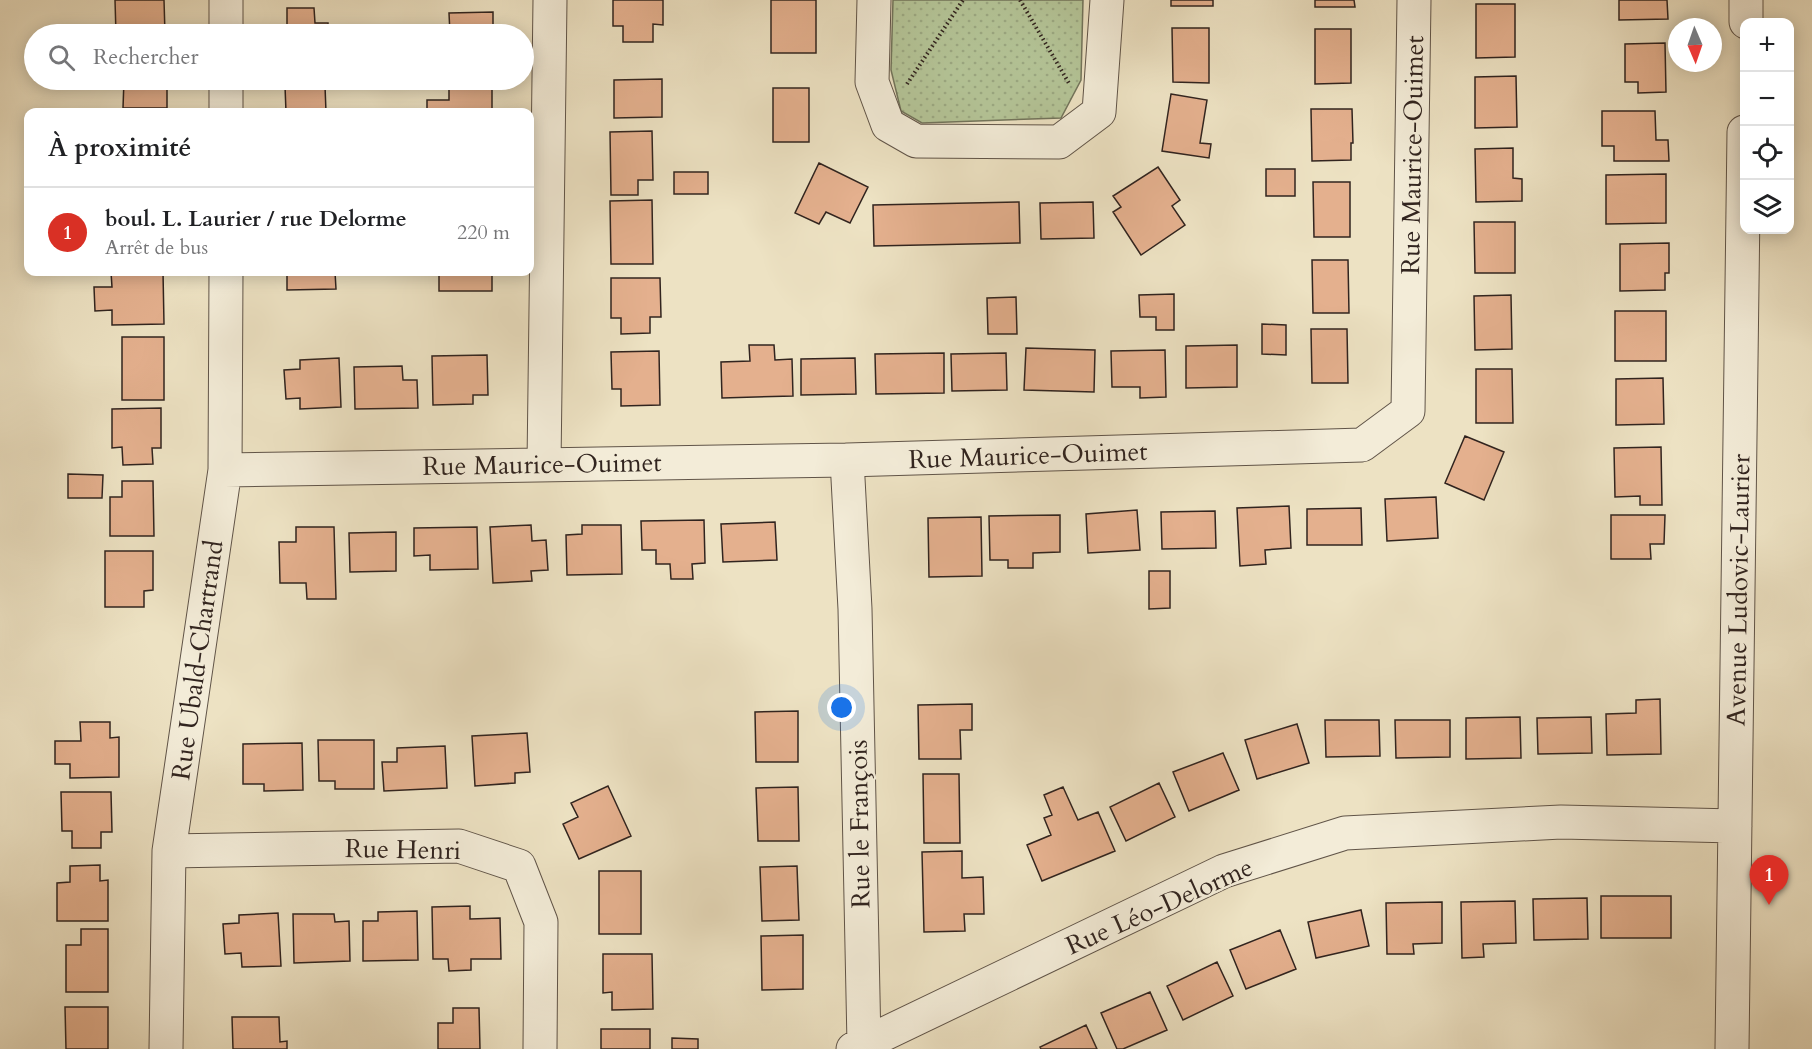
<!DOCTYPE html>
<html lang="fr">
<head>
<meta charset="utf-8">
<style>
  body { margin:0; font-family:Cardo,serif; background:#f6f6f6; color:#202124 }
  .controls { position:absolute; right:18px; top:18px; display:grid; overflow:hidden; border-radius:12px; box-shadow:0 3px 15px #0003 }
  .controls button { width:54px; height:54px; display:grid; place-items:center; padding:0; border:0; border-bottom:2px solid #e0e0e0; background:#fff; color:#202124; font:30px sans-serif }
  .compass { position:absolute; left:1668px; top:18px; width:54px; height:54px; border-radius:50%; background:#fff; box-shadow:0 3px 15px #0003; rotate:178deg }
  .you { position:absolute; left:842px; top:708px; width:21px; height:21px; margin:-15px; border:4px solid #fff; border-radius:50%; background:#1a73e8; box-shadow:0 0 0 9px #1a73e833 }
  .badge { display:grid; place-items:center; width:39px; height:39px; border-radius:50%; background:#d93025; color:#fff; font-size:20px; font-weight:700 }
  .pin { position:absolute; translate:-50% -50px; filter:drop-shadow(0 2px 3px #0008) }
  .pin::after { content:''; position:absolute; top:32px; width:21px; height:18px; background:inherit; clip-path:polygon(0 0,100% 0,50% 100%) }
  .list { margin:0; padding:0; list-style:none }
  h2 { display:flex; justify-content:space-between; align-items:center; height:78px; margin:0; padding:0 24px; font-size:26px }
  h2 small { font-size:20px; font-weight:400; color:#757577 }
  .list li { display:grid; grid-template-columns:39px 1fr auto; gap:18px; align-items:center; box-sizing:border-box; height:90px; padding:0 24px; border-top:2px solid #e0e0e0 }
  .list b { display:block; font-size:22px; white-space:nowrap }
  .list p { margin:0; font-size:20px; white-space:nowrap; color:#757577 }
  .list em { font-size:20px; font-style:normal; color:#757577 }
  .icon { flex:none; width:33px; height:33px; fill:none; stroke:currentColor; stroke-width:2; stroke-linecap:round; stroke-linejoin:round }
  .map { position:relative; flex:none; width:1812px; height:1049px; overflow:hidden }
  .search { position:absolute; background:#fff; box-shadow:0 3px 15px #0003; left:24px; top:24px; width:510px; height:66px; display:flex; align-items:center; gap:15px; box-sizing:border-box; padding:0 21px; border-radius:33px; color:#757577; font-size:22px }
  .panel { position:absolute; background:#fff; box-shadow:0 3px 15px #0003; left:24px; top:108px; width:510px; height:168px; border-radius:12px }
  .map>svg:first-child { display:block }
  .grass { fill:url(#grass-dots); stroke:#72745b; stroke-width:1.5 }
  .building { fill:#e4b08e; stroke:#31241f; stroke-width:1.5 }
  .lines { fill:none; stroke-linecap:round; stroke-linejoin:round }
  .minor-casing { stroke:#605448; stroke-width:35 }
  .path { stroke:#31241f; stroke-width:4; stroke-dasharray:1.5 3; stroke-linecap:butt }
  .minor { stroke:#f3ecd8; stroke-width:33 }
  .labels { text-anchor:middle; stroke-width:4.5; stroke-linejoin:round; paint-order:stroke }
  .street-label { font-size:26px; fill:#31241f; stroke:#f3ecd8 }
</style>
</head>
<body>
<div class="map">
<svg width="1812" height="1049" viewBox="0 0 1812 1049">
  <defs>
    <pattern id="grass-dots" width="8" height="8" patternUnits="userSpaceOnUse" patternTransform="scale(1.5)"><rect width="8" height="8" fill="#b4c497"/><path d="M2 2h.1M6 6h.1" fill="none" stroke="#9ba882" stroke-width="1.8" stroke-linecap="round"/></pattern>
  </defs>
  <rect width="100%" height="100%" fill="#ede2c3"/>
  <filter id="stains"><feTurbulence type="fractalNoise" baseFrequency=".00333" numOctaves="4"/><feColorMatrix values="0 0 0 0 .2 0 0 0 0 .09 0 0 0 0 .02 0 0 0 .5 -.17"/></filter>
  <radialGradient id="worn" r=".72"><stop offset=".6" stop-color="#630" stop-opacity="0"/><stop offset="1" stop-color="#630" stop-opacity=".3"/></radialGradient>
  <path class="grass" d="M893 0H1083L1081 80 1061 118 922 123 901 111 891 70Z"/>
  <path class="building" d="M115 0H164L165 34H116Z
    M613 0H663V25L653 24V42H623V26H613Z
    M771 0H816V53H771Z
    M1171 0H1213V6H1171Z
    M1315 0H1354L1355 7H1315Z
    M1619 0H1667L1668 19 1619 20Z
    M1476 4H1515V57L1476 58Z
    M287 8H314L315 23H328V34H287Z
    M493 12V34H450L449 13Z
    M1172 28H1209V83L1173 82Z
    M1315 29H1351V83L1315 84Z
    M1665 43 1666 92 1638 93V82H1625V44Z
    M1516 76 1517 127 1475 128V77Z
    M662 79V117L614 118V80Z
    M124 80H167V108H123Z
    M449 81H492V112H427V100H449Z
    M285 86H325L326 112H286Z
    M773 88H809V142H773Z
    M1171 94 1207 100 1200 143 1211 144 1209 158 1162 151Z
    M1311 109H1352L1353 143H1351V160L1312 161Z
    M1602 111H1655L1656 140H1668L1669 161H1614V146H1602Z
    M652 131 653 180H638V195H611L610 132Z
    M1513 148V178L1522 179V201L1476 202 1475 149Z
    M819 163 868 187 850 223 826 212 819 224 795 213Z
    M1158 167 1180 200 1172 206 1185 225 1141 255 1113 212 1121 207 1113 196Z
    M1266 169H1295V196H1266Z
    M674 172H708V194H674Z
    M1666 174V223L1606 224V175Z
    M1313 182H1350V237H1314Z
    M652 200 653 264H611L610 201Z
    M1019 202 1020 243 874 246 873 205Z
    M1093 202 1094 238 1041 239 1040 203Z
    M1474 222H1515V273H1475Z
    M1669 243V273H1665V290L1620 291V244Z
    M1312 260H1348L1349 313H1313Z
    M111 272H163L164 324 112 325V310L95 311 94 287H112Z
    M287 272H335L336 289 287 290Z
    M439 272H492V291H439Z
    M611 278H660L661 317H650V333L621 334V318H611Z
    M1174 294V330H1156V317H1140L1139 295Z
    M1511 295 1512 349 1475 350 1474 296Z
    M1016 297 1017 334H988L987 298Z
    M1615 311H1666V361H1615Z
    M1262 324 1286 325V355L1262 354Z
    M1311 329H1347L1348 383H1312Z
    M122 337H164V400H122Z
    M749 345H774L775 360 792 359 793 396 722 398 721 362 750 361Z
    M1237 345V387L1186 388V346Z
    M1026 348 1095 350 1094 392 1024 390Z
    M1165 350 1166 397 1140 398V387H1112L1111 351Z
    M659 351 660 405 621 406V389H612L611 352Z
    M944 353V393L876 394 875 354Z
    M1006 353 1007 390 952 391 951 354Z
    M487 355 488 395H473V404L433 405 432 356Z
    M339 358 341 407 300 409V398L286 399 284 370 300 369V360Z
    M855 358 856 394 801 395V359Z
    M402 366 403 380H417L418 408 355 409 354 367Z
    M1476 369H1512L1513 423H1476Z
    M1663 378 1664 424 1616 425V379Z
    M161 408V448H152L153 464 123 465 122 447 112 448V409Z
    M1465 436 1504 452 1484 500 1445 483Z
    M1661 447 1662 505H1640V496L1615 497 1614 448Z
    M68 474 103 475 102 498H68Z
    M122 481H153L154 536H110V497H122Z
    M1436 497 1438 538 1387 541 1385 499Z
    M1289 506 1291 548 1265 550 1266 564 1240 566 1237 508Z
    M1361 508 1362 545H1307V509Z
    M1137 510 1140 550 1088 553 1086 514Z
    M1215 511 1216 548 1162 549 1161 512Z
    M1060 515V552L1033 553V568H1008V560H990L989 516Z
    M1611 515H1665L1664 544H1650L1651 559H1611Z
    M981 517 982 576 929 577 928 518Z
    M704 520 705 563 692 564 693 579H671L670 564H656V550H642L641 521Z
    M775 522 777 560 723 562 721 524Z
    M531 525 532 541 546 540 548 570 531 571 532 581 493 583 490 527Z
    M582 525H621L622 574 567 575 566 535 582 534Z
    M296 527H334L336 599H307L306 583H280L279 542H296Z
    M477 527 478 569 430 570V555L414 556V528Z
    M396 532V571L350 572 349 533Z
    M105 551H153V590L144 591V607H105Z
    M1149 571H1170V608L1149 609Z
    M1660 699 1661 754 1607 755 1606 714 1636 713V700Z
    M972 704V730H960L961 759H919L918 705Z
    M798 711V762H756L755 712Z
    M1520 717 1521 758 1466 759V718Z
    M1591 717 1592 753 1538 754 1537 718Z
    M1325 720H1379L1380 756 1326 757Z
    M1395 720H1450V757L1396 758Z
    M80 722H110V738L119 737V777L70 778V764H55V741H81Z
    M1297 724 1309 763 1257 779 1245 740Z
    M527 733 530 772 515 773V783L475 786 472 736Z
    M318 740H374V789H335V781H319Z
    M302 743 303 790 264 791V784H243V744Z
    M445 746 447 788 384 791 382 762H397V748Z
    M1223 753 1239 790 1189 811 1173 772Z
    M923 774H959L960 843H924Z
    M1159 783 1175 817 1126 841 1110 807Z
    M608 786 631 836 579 859 563 824 578 817 571 803Z
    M798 787 799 841H758L756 788Z
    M1063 787 1078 820 1098 812 1115 851 1042 881 1027 845 1051 835 1044 818 1052 815 1044 795Z
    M61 792H111L112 832H101V848H72V831H62Z
    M962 851V878L983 877 984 914H964L965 931 924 932 922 852Z
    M100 865V881L108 880V921H57V883L70 882V866Z
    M797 866 799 920 762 921 760 867Z
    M599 871H641V934H599Z
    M1601 896H1671V938H1601Z
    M1587 898 1588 939 1534 940 1533 899Z
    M1515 901 1516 943 1483 944 1484 957 1462 958 1461 902Z
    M1442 902V943L1413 944 1414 954H1387L1386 903Z
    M470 906V919L500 918 501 959H471V970L449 971 448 959H433L432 907Z
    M1361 910 1369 946 1316 958 1308 922Z
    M417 911 418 960 363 961V921H378V912Z
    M278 913 281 966 242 967 241 953 225 954 223 924 239 923V915Z
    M293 914H334L335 922 349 921 350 961 294 963Z
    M81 929H108V992H66V945H81Z
    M1280 930 1296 969 1246 989 1230 950Z
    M803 935V989L762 990 761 936Z
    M603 954H652L653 1009 612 1010V992L603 993Z
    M1217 962 1233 996 1183 1020 1167 986Z
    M1150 992 1167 1030 1123 1049H1117L1101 1013Z
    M65 1007H108V1049H66Z
    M453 1008H479L480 1049H438V1023H453Z
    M232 1017H279L280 1042 287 1041V1049H233Z
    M1086 1025 1097 1049H1041L1040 1047Z
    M601 1029H650V1049H601Z
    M672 1038 698 1039V1049H672Z"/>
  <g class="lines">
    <defs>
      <path id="minor" d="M874 0 872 82 888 125 916 141 1059 142 1099 112 1107 0
        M1746 22V0
        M226 34V0
        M226 112V80
        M847 460 855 609 864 1044
        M544 464 550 0
        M225 470 847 460 1362 445 1408 411 1414 0
        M169 851 459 846 519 866 541 922 540 1049
        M166 1049 169 851 225 470 226 272
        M853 1049 1224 871 1345 833 1561 822 1735 826
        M1732 1049 1744 132"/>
    </defs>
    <use href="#minor" class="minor-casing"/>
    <path class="path" d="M1020 0 1070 85
      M907 84 963 0"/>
    <use href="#minor" class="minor"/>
  </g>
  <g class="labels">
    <g class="street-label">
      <text transform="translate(1412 155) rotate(-89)" y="9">Rue Maurice-Ouimet</text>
      <text transform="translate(1028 455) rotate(-2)" y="9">Rue Maurice-Ouimet</text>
      <text transform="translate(542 464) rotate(-1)" y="9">Rue Maurice-Ouimet</text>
      <text transform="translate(1738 590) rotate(-89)" y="9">Avenue Ludovic-Laurier</text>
      <text transform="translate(197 660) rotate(-82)" y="9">Rue Ubald-Chartrand</text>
      <text transform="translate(859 824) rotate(-91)" y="9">Rue le François</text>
      <text transform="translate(403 849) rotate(1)" y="9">Rue Henri</text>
      <text transform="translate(1159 906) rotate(-24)" y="9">Rue Léo-Delorme</text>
    </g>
  </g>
  <rect width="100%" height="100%" filter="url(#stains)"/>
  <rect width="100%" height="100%" fill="url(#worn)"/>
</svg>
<div class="controls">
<button>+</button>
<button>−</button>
<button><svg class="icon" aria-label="locate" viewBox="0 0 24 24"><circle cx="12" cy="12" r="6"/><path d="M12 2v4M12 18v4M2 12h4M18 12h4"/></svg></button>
<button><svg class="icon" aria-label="layers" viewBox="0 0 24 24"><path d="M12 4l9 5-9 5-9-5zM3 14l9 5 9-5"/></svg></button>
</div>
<svg class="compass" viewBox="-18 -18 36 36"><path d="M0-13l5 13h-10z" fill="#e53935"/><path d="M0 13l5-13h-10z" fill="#757577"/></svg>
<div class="you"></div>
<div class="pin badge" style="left:1769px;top:905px">1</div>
<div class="search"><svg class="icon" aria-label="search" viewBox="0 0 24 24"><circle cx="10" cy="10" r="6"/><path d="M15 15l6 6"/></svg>Rechercher</div>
<section class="panel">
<h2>À proximité<small></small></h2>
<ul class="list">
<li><span class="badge">1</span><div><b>boul. L. Laurier / rue Delorme</b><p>Arrêt de bus</p></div><em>220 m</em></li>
</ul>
</section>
</div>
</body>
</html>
